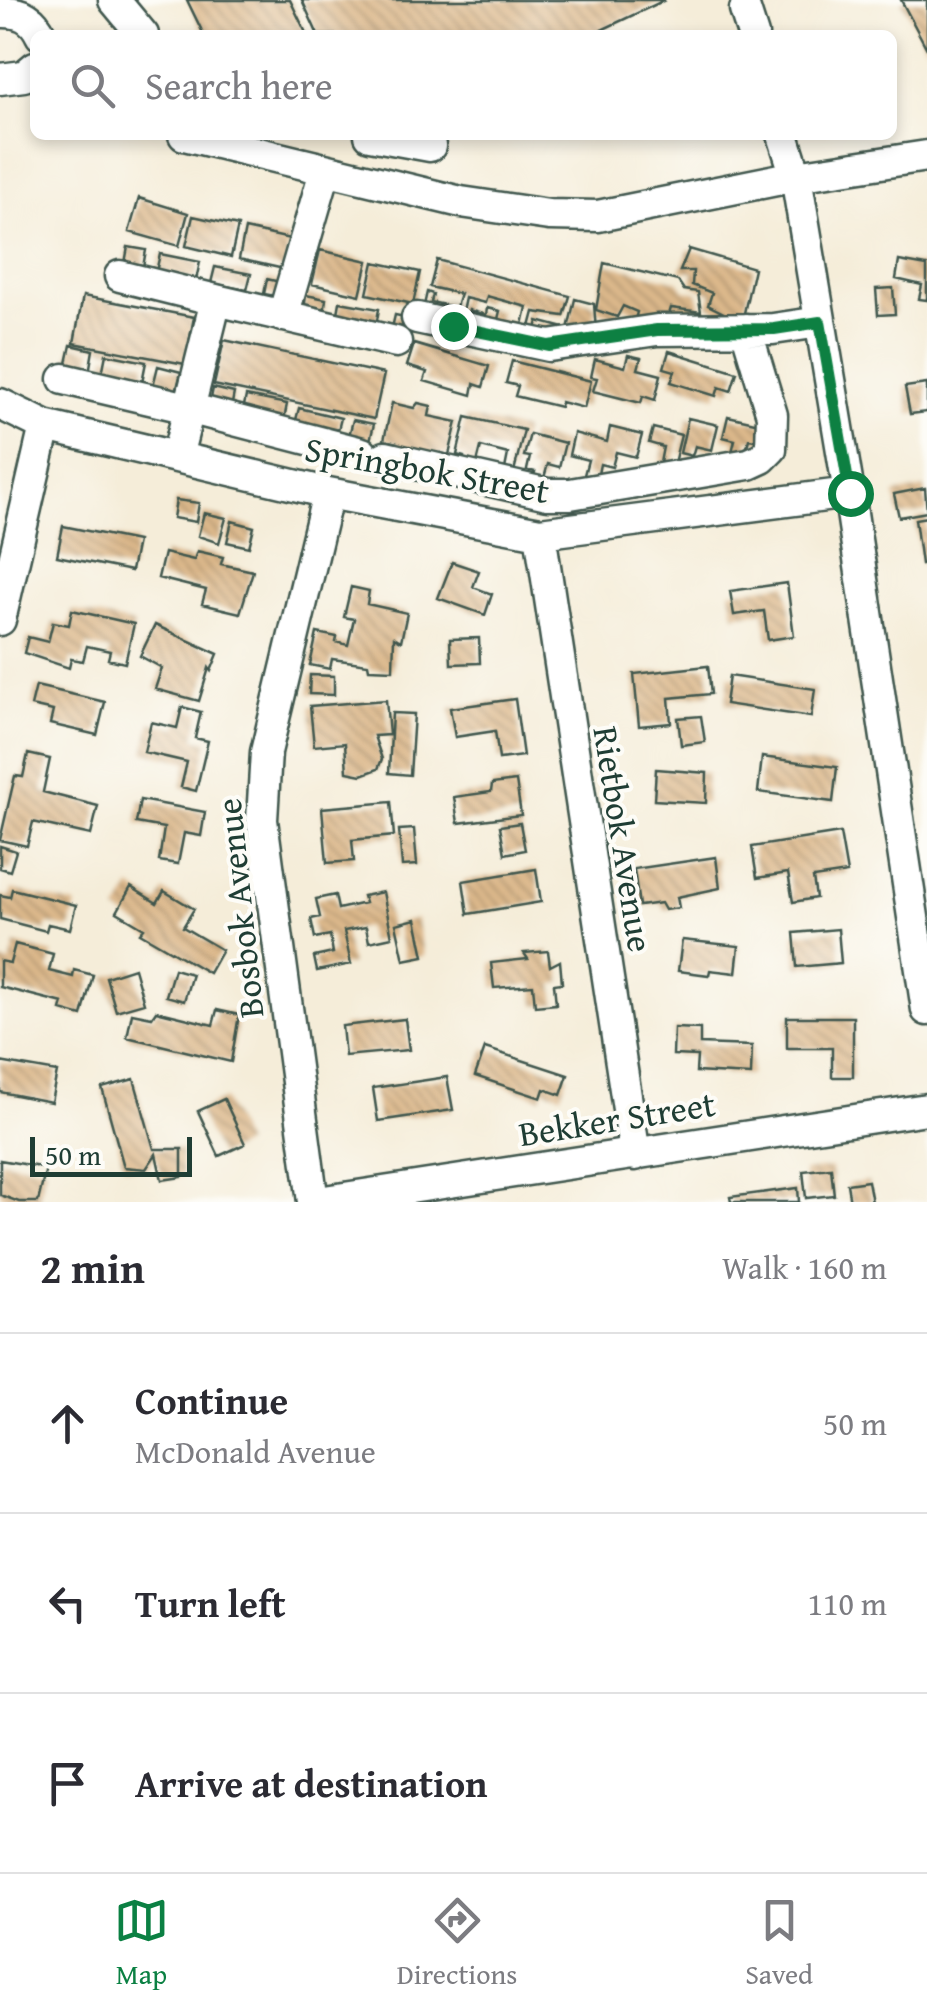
<!DOCTYPE html>
<html lang="en">
<head>
<meta charset="utf-8">
<style>
  body { margin:0; font-family:"Gentium Book Plus",serif; background:#f7f7f7; color:#2b2b33 }
  .scale { position:absolute; left:30px; bottom:25px; width:162px; box-sizing:border-box; padding-left:10px; border:5px solid #1f3d34; border-top:0; font-size:28px; line-height:35px; white-space:nowrap; color:#1f3d34; -webkit-text-stroke:8px #fdfcf7; paint-order:stroke }
  .stop { position:absolute; width:30px; height:30px; margin:-22px; border:8px solid #0b8043; border-radius:50%; background:#fff }
  .stop.end { background:#0b8043; border-color:#fff; box-shadow:0 2px 10px #0008 }
  .list { margin:0; padding:0; list-style:none }
  h2 { display:flex; justify-content:space-between; align-items:center; height:130px; margin:0; padding:0 40px; font-size:42px }
  h2 small { font-size:32px; font-weight:400; color:#7c7c81 }
  .list li { display:grid; grid-template-columns:65px 1fr auto; gap:30px; align-items:center; box-sizing:border-box; height:180px; padding:0 40px; border-top:2px solid #e1e1e2 }
  .list b { display:block; font-size:38px; white-space:nowrap }
  .list p { margin:0; font-size:32px; white-space:nowrap; color:#7c7c81 }
  .list em { font-size:32px; font-style:normal; color:#7c7c81 }
  .icon { flex:none; width:55px; height:55px; fill:none; stroke:currentColor; stroke-width:2; stroke-linecap:round; stroke-linejoin:round }
  .map { position:relative; flex:none; width:927px; height:1202px; overflow:hidden }
  .search { position:absolute; background:#fff; box-shadow:0 5px 15px #0003; left:30px; right:30px; top:30px; height:110px; display:flex; align-items:center; gap:25px; box-sizing:border-box; padding:0 35px; border-radius:15px; color:#7c7c81; font-size:38px }
  .sheet { height:670px; background:#fff }
  nav { display:flex; justify-content:space-around; align-items:center; box-sizing:border-box; height:140px; border-top:2px solid #e1e1e2; background:#fff; font-size:28px; color:#7c7c81 }
  nav a { display:grid; justify-items:center; gap:5px }
  nav .on { color:#0b8043 }
  .map>svg:first-child { display:block }
  .building { fill:url(#building-back-hatch) }
  .lines { fill:none; stroke-linecap:round; stroke-linejoin:round }
  .minor-casing { stroke:#3f574d; stroke-width:35 }
  .minor { stroke:#fff; stroke-width:30 }
  .route { stroke:#0b8043; stroke-width:12 }
  .labels { text-anchor:middle; stroke-width:8; stroke-linejoin:round; paint-order:stroke }
  .street-label { font-size:35px; fill:#1f3d34; stroke:#fdfcf7 }
</style>
</head>
<body>
<div class="map">
<svg width="927" height="1202" viewBox="0 0 927 1202">
  <defs>
    <pattern id="building-back-hatch" width="6" height="6" patternUnits="userSpaceOnUse" patternTransform="scale(2.5)"><rect width="6" height="6" fill="#dcb88b"/><path d="M-1 5l2 2M0 0l6 6M5-1l2 2" fill="none" stroke="#b29772"/></pattern>
  </defs>
  <rect width="100%" height="100%" fill="#fdfcf7"/>
  <filter id="ink" filterUnits="userSpaceOnUse"><feTurbulence type="fractalNoise" baseFrequency=".01" numOctaves="2"/><feDisplacementMap in="SourceGraphic" scale="20" xChannelSelector="R" yChannelSelector="G"/><feConvolveMatrix kernelMatrix="1 2 1 2 8 2 1 2 1" color-interpolation-filters="sRGB"/></filter>
  <filter id="wash" filterUnits="userSpaceOnUse"><feTurbulence type="fractalNoise" baseFrequency=".0048" numOctaves="4" result="noise"/><feDisplacementMap in="SourceGraphic" scale="40" xChannelSelector="R" yChannelSelector="G"/><feGaussianBlur stdDeviation="2.25" result="paint"/><feColorMatrix in="noise" values="0 0 0 0 0 0 0 0 0 0 0 0 0 0 0 0 0 1.4 0 .05"/><feComposite in="paint" operator="in"/></filter>
  <g filter="url(#wash)">
    <rect width="100%" height="100%" fill="#f5edd9"/>
    <g id="blocks">
      <path class="building" d="M187 0H290L307 35H204Z
        M302 0H665L591 35H318Z
        M901 0H927V49Z
        M139 198 188 213 179 246 129 232Z
        M193 216 238 226 231 257 186 246Z
        M245 229 290 239 284 269 239 259Z
        M128 247 146 250 143 267 125 263Z
        M689 249 754 268 742 322 708 305 712 293 692 285 693 271H680Z
        M320 250 368 261 360 295 312 284Z
        M160 254 200 262 196 280 156 272Z
        M437 260 570 296 564 316 534 312 530 327 523 325 527 307 487 296 485 303 465 298 462 312 455 310 460 294 430 287Z
        M899 261 927 266V300L919 299 922 285 896 279Z
        M374 262 420 272 413 304 367 294Z
        M604 263 678 281 684 290 698 292 701 312 671 308 665 327 634 323 637 312 623 306 617 317 596 310Z
        M215 267 251 274 247 290 211 283Z
        M267 279 284 283 281 297 264 294Z
        M893 288 895 314 878 315 876 289Z
        M427 292 433 294 431 302 449 306 447 316 423 310Z
        M306 295 326 299 324 313 304 310Z
        M83 296 194 317 185 364 74 343Z
        M575 299 594 304 596 331 573 326 557 338 535 333 538 321 568 329Z
        M340 302 379 309 376 326 337 319Z
        M487 308 500 311 498 319 515 323 513 332 467 320 469 310 486 315Z
        M395 315 410 318 408 331 392 328Z
        M224 340 384 374 374 419 214 385Z
        M414 344 489 366 483 387 474 384 472 395 424 381 427 372 407 366Z
        M71 345 93 350 89 373 66 368Z
        M669 351 737 372 731 391 719 387 716 396 671 382 675 371 664 368Z
        M106 354 146 362 142 382 102 374Z
        M628 355 641 358 638 369 661 375 655 400 643 396 641 403 593 391 597 378 591 377 595 359 625 367Z
        M512 361 591 381 584 408 561 402 560 407 515 396 518 386 506 383Z
        M158 366 181 372 176 392 153 386Z
        M927 384V412L910 414 905 387Z
        M213 388 234 393 230 414 209 409Z
        M246 396 287 404 283 425 242 416Z
        M392 403 414 408 418 403 431 406 429 416 457 422 449 455 441 453 439 460 395 450 397 443 384 440Z
        M299 408 341 418 336 438 294 428Z
        M728 416 768 425 764 442 749 439 745 455 732 452 735 440 723 437Z
        M466 417 524 430 513 476 504 474 508 454 481 447 476 467 464 464V457L457 455Z
        M688 418 718 425 712 450 695 446 692 456 680 453Z
        M353 420 374 424 369 445 348 440Z
        M610 427 642 435 636 457 616 452 612 467 600 464 597 479 584 475 588 460 569 455 574 433 607 442Z
        M653 428 681 435 673 467 660 463 663 447 649 443Z
        M530 434 565 443 559 467 548 464 542 485 532 482 535 472 527 470 530 457 524 456Z
        M925 488 927 512 899 517 894 494Z
        M176 500 199 503 196 522 173 518Z
        M204 513 226 518 219 543 198 536Z
        M927 517V563L921 564 915 519Z
        M232 521 254 527 249 547 227 542Z
        M63 526 137 541 131 571 57 556Z
        M197 551 223 557 221 564 253 571 240 613 202 604 206 590 158 578 164 553 194 560Z
        M452 562 479 571 473 587 492 594 485 615 438 598Z
        M787 583 794 636 768 640 764 611 734 615 730 591Z
        M351 587 369 591 367 604 407 613 401 641 394 637 393 670 369 669 368 664 332 659 330 669 310 665 317 633 337 637 336 642 348 645 354 619 344 617Z
        M72 610 134 624 125 663 108 659 110 651 87 646 83 661 71 659 69 668 24 653 28 637 48 642 53 622 69 625Z
        M155 625 218 654 211 671 209 668 199 701 155 689 162 668 140 656Z
        M479 638 480 663 451 664 450 639Z
        M708 666 711 694 669 698 671 723 639 726 634 674Z
        M310 675 334 676V695L309 694Z
        M729 676 815 689 811 717 725 704Z
        M36 686 105 702 97 735 50 724 53 711 31 706Z
        M515 699 523 756 499 759 495 731 455 737 450 708Z
        M386 700 389 735 374 736 382 759 378 769 362 775 347 772 345 743 314 746 310 706Z
        M182 707 201 712 195 738 208 741 196 791 181 787 187 762 144 752 151 722 177 728Z
        M392 713 414 714 410 775 389 773Z
        M701 716 705 742 681 745 678 718Z
        M28 754 50 759 43 792 98 806 91 835 33 822 27 846 0 840 15 776 23 777Z
        M762 757 837 767 833 802 758 792Z
        M656 769 707 773 706 803 654 800Z
        M516 781 521 815 458 823 454 797 491 792 492 784Z
        M140 800 205 812 201 836 184 833 178 864 159 861 164 828 136 823Z
        M391 802 394 836 352 840 354 861 327 863 322 808Z
        M520 823 525 850 505 854 500 826Z
        M414 829 417 865 402 866 399 830Z
        M840 833 847 873 813 878 816 898 793 902 788 873 757 878 752 847Z
        M0 846 16 851 10 871 0 868Z
        M716 857 720 888 677 897 679 908 665 910 661 903 639 906 634 869Z
        M536 869 541 902 468 914 463 881Z
        M131 887 157 903 164 891 194 909 183 927 222 950 209 973 140 933 144 928 117 912Z
        M12 889 76 905 70 929 48 924 46 931 0 919V895L10 897Z
        M383 892 392 937 369 942 366 927 344 931 351 964 317 971 314 957 333 953 330 935 315 938 311 919 320 917 316 899 335 895 338 909 365 903 363 896Z
        M416 919 424 956 404 960 396 924Z
        M838 929 841 963 797 967 794 933Z
        M682 940 739 946 736 973 710 970 709 975 678 971Z
        M15 944 53 954 49 971 73 977 74 970 93 975 82 1016 61 1010 63 1003 0 987V961L10 963Z
        M548 951 550 966 560 961 562 983 554 984 556 1004 535 1006 533 985 494 988 491 963 528 959 524 953Z
        M134 968 144 1003 116 1011 106 977Z
        M174 969 192 974 184 1001 166 996Z
        M217 1010 239 1015 231 1062 127 1037 132 1013 152 1017 156 1011 213 1025Z
        M787 1017H853V1077H832V1048H787Z
        M405 1019 409 1050 345 1056 342 1026Z
        M674 1028 700 1029V1044L752 1046 751 1075 696 1072 697 1056 673 1055Z
        M485 1048 568 1075 561 1095 544 1089 541 1098 475 1076Z
        M0 1062 57 1072 51 1102 0 1092Z
        M447 1077 453 1110 378 1121 373 1088Z
        M134 1079 154 1149H182V1177L162 1180 156 1154 146 1169 124 1167 102 1088Z
        M224 1099 245 1144 219 1156 198 1111Z
        M0 1160 46 1168 38 1202H19L0 1195Z
        M831 1168 834 1195 806 1198 803 1171Z
        M868 1181 872 1202H850L847 1184Z
        M798 1188 799 1202H731L730 1197Z"/>
    </g>
  </g>
  <g filter="url(#ink)">
    <use href="#blocks" fill-opacity="0" stroke="#3f574d" stroke-width="2.5"/>
    <g class="lines">
      <defs>
        <path id="minor" d="M114 0 143 35
          M745 10 753 35
          M0 12C19 11 33 17 41 35
          M0 79 24 76 35 67
          M184 135 461 202 549 215 598 216 796 176 927 156
          M370 135 430 146
          M783 135 796 176 849 493 927 1010
          M120 276 216 300 177 457
          M216 300 396 342
          M283 316 325 171
          M417 318 549 346 657 330 773 329 820 322
          M64 379 188 408 362 453
          M0 404 45 426 328 493 540 533 849 493
          M385 457 548 494H570L749 464 762 458 771 449 772 415 746 329
          M540 533 635 1155
          M0 620 45 426
          M313 1202 262 820 266 752 328 493
          M318 1202 927 1109"/>
      </defs>
      <use href="#minor" class="minor-casing"/>
      <use href="#minor" class="minor"/>
    </g>
  </g>
  <g class="lines" filter="url(#ink)">
    <path class="route" d="M453 326 549 346 657 330 774 329 820 322 850 493"/>
  </g>
  <g class="labels">
    <g class="street-label">
      <text transform="translate(427 470) rotate(10)" y="12">Springbok Street</text>
      <text transform="translate(623 839) rotate(81)" y="12">Rietbok Avenue</text>
      <text transform="translate(240 908) rotate(-96)" y="12">Bosbok Avenue</text>
      <text transform="translate(617 1119) rotate(-9)" y="12">Bekker Street</text>
    </g>
  </g>
</svg>
<div class="scale">50 m</div>
<div class="stop" style="left:850px;top:493px"></div>
<div class="stop end" style="left:453px;top:326px"></div>
<div class="search"><svg class="icon" aria-label="search" viewBox="0 0 24 24"><circle cx="10" cy="10" r="6"/><path d="M15 15l6 6"/></svg>Search here</div>
</div>
<section class="sheet">
<h2>2 min<small>Walk · 160 m</small></h2>
<ul class="list">
<li><svg class="icon" aria-label="ahead" viewBox="0 0 24 24"><path d="M12 20V5M6 11l6-6 6 6"/></svg><div><b>Continue</b><p>McDonald Avenue</p></div><em>50 m</em></li>
<li><svg class="icon" aria-label="left" viewBox="0 0 24 24"><path d="M17 20v-9H6M10 6l-5 5 5 5"/></svg><div><b>Turn left</b></div><em>110 m</em></li>
<li><svg class="icon" aria-label="arrive" viewBox="0 0 24 24"><path d="M6 21V4h12l-3 4 3 4H6"/></svg><div><b>Arrive at destination</b></div></li>
</ul>
</section>
<nav>
<a class="on"><svg class="icon" aria-label="map" viewBox="0 0 24 24"><path d="M3 6l6-2 6 2 6-2v14l-6 2-6-2-6 2zM9 4v14M15 6v14"/></svg>Map</a>
<a><svg class="icon" aria-label="directions" viewBox="0 0 24 24"><path d="M12 3l9 9-9 9-9-9zM9 14v-3h6M13 9l2 2-2 2"/></svg>Directions</a>
<a><svg class="icon" aria-label="saved" viewBox="0 0 24 24"><path d="M7 4h10v16l-5-4-5 4z"/></svg>Saved</a>
</nav>
</body>
</html>
